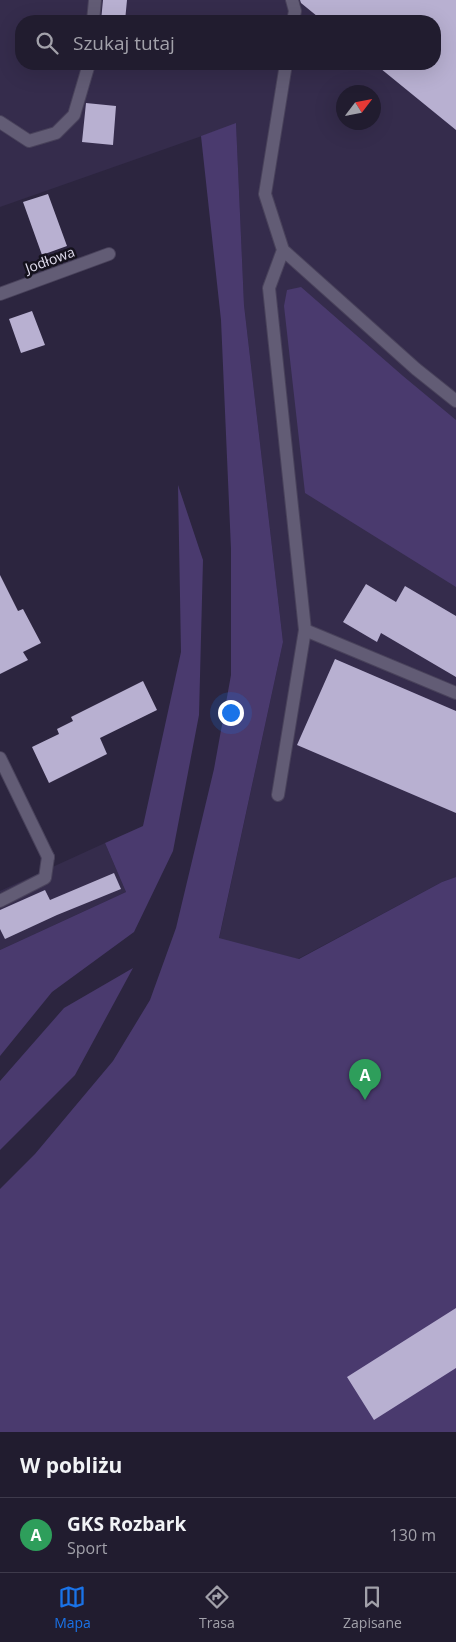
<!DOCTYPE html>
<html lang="pl">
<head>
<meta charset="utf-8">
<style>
  body { margin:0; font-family:"Open Sans",sans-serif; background:#2d293b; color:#f1f3f6 }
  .compass { position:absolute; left:336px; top:85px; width:45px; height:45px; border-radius:50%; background:#211c2f; box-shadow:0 5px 20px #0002; rotate:58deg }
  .you { position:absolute; left:230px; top:712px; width:18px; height:18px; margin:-12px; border:4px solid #fff; border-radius:50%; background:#1a73e8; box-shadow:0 0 0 8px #1a73e833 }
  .badge { display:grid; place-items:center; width:32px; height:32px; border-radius:50%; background:#1a73e8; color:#fff; font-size:16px; font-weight:700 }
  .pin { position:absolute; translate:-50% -41px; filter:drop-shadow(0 1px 2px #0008) }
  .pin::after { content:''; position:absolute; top:26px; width:18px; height:15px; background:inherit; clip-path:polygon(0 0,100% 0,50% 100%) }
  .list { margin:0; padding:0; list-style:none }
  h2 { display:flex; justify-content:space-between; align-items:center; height:65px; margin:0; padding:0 20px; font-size:21px }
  h2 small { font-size:16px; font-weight:400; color:#a2a1aa }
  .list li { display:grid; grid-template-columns:32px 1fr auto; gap:15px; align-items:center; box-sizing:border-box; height:75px; padding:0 20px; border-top:1px solid #3e3a4b }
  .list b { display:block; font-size:19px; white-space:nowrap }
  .list p { margin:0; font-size:16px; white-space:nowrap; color:#a2a1aa }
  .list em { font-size:16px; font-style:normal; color:#a2a1aa }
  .icon { flex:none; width:28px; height:28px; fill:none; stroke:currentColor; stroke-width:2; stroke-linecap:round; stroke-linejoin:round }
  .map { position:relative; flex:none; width:456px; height:1432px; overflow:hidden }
  .search { position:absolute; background:#211c2f; box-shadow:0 5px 20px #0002; left:15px; right:15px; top:15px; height:55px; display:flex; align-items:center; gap:12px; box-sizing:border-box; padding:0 18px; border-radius:20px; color:#a2a1aa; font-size:19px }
  .sheet { height:140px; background:#211c2f }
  nav { display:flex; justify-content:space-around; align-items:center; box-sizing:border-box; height:70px; border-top:1px solid #3e3a4b; background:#211c2f; font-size:14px; color:#a2a1aa }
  nav a { display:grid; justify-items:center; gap:2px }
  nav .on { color:#1a73e8 }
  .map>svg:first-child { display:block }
  .built { fill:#352c4c; fill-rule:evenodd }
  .green { fill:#4a3a6e }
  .building { fill:#b8b0d1 }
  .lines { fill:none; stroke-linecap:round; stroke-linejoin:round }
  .lane-casing { stroke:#49425b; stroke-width:14 }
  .street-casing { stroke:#49425b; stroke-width:14 }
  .lane { stroke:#625c75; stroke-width:12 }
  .street { stroke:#625c75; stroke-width:12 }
  .labels { text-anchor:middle; stroke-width:5; stroke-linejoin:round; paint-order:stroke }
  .street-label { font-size:14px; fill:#e0dced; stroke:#14111c }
</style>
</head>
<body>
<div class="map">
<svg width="456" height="1432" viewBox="0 0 456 1432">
  <rect width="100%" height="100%" fill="#2c253f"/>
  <path class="built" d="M0 0H456V877L442 882 298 959 219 939 283 642 244 305 236 124 0 207ZM21 21H435V64H21ZM344 92H374V122H344Z
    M105 843 126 892 0 950V891Z"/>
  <path class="green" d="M236 123 244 305 283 642 219 938 299 959 442 882 456 877V1432H0V1189L35 1154 113 1061 150 1000 176 928 214 769 231 675V549L221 320 201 136Z
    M301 287 403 376 456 420V587L305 493 284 306 287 290Z
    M178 485 203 560 199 715 173 851 134 932 52 992 0 1056V950L126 892 105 843 143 826 181 652Z
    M133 968 75 1075 0 1150V1081L64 1008Z"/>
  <path class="building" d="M103 0H127L125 21H101Z
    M300 0H456V130L375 64H435V21H323L301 3Z
    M86 103 116 106 113 145 82 142Z
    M48 194 67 246 42 255 23 202Z
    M32 311 45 345 21 353 9 319Z
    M0 575 18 611 23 609 41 643 23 652 28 660 0 674Z
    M366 584 396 602 405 586 456 616V677L381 633 377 642 343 622Z
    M335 659 456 711V813L297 745Z
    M143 681 157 710 100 738 107 754 49 783 32 747 59 734 57 729 73 721 71 717Z
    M114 873 121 889 57 915 5 939 0 929V910L45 890 50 900Z
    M456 1308V1368L374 1420 347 1377Z"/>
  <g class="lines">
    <defs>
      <path id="lane" d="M292 0 295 11 293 21
        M93 21 95 0
        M286 64 265 194 283 250 416 369 456 401
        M0 122 29 141 56 133 74 115 89 64
        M305 630 456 693
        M278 795 305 630 269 288 283 250
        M0 901 45 878 48 857"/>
      <path id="street" d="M0 294 109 254
        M0 758 48 857"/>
    </defs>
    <use href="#lane" class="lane-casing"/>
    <use href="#street" class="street-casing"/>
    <use href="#lane" class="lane"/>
    <use href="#street" class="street"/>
  </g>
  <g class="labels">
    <g class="street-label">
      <text transform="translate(50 260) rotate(-20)" y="5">Jodłowa</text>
    </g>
  </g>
</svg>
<svg class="compass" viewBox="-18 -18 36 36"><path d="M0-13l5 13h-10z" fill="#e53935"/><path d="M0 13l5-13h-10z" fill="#a2a1aa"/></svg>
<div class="you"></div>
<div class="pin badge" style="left:365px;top:1100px;background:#2e9e5b">A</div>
<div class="search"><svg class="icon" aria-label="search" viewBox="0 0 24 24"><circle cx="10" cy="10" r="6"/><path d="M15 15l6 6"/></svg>Szukaj tutaj</div>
</div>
<section class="sheet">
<h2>W pobliżu<small></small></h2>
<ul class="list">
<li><span class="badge" style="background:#2e9e5b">A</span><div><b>GKS Rozbark</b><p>Sport</p></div><em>130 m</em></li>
</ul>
</section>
<nav>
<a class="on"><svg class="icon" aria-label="map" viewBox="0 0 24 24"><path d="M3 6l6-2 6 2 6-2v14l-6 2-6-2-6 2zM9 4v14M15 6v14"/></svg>Mapa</a>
<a><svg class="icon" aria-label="directions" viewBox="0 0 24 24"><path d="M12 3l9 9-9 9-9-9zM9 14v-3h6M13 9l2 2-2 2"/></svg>Trasa</a>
<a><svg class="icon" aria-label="saved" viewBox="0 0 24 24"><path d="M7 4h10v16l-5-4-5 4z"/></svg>Zapisane</a>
</nav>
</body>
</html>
